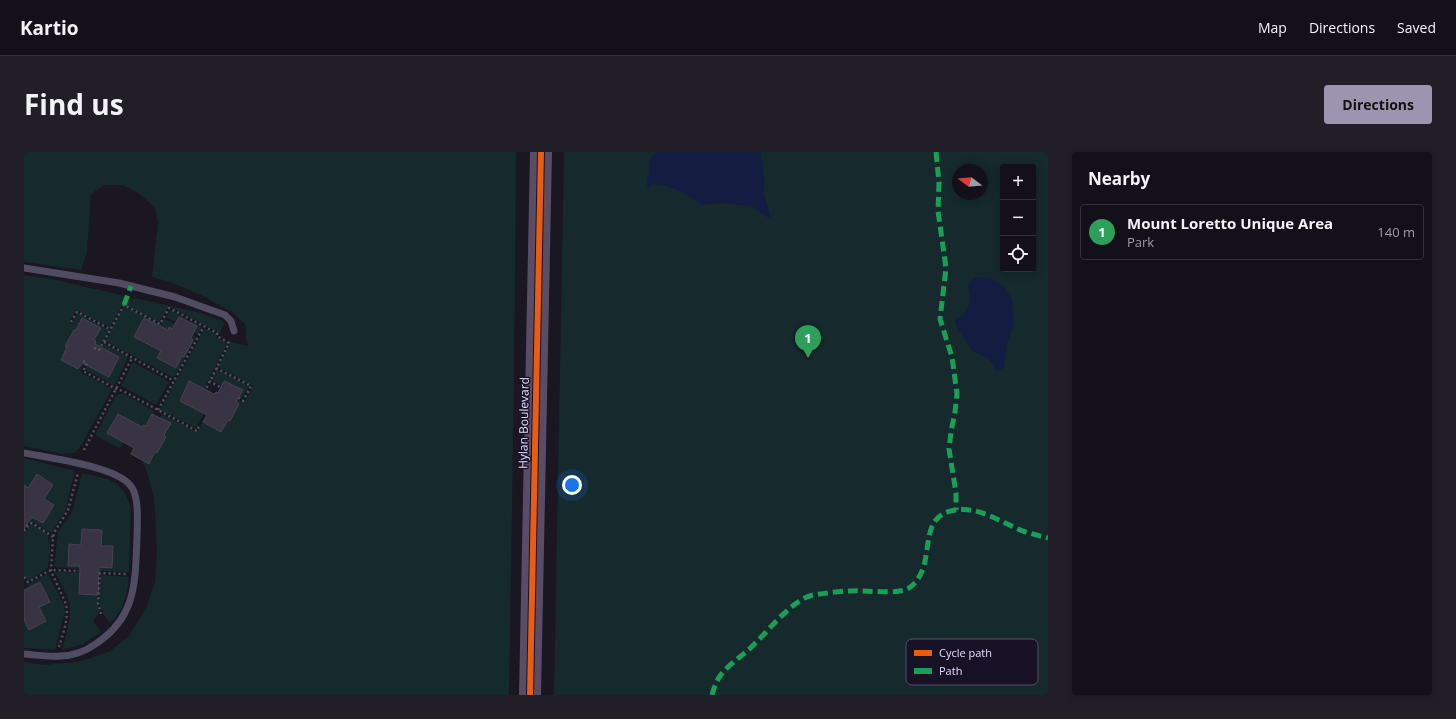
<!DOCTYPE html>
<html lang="en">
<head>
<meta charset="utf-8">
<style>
  body { margin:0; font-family:"Open Sans",sans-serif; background:#211e27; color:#f1f3f6 }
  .controls { position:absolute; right:12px; top:12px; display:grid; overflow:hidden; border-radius:4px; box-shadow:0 2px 10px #0003 }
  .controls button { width:36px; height:36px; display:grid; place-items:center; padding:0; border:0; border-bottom:1px solid #333039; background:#14101a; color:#f1f3f6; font:20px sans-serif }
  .compass { position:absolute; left:928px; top:12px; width:36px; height:36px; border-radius:50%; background:#14101a; box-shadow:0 2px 10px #0003; rotate:286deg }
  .you { position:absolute; left:548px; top:333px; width:14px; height:14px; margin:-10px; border:3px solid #fff; border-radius:50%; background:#1a73e8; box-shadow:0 0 0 6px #1a73e833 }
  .badge { display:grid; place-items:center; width:26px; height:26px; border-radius:50%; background:#9d95af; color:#fff; font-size:13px; font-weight:700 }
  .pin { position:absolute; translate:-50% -33px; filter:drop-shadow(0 1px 2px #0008) }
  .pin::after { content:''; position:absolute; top:21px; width:14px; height:12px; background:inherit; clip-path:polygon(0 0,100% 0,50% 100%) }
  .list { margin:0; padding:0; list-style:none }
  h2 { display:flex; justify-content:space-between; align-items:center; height:52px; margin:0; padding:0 16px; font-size:17px }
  h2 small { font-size:13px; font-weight:400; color:#9d9da2 }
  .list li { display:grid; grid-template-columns:26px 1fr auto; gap:12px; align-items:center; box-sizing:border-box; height:56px; margin:0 8px 8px; padding:0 8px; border:1px solid #333039; border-radius:4px }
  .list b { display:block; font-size:15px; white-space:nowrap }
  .list p { margin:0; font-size:13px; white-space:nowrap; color:#9d9da2 }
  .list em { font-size:13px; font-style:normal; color:#9d9da2 }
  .icon { flex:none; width:22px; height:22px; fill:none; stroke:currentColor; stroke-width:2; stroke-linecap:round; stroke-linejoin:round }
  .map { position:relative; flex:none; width:1024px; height:543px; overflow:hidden; border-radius:4px }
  header { display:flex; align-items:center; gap:24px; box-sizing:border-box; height:56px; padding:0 20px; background:#14101a; border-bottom:1px solid #333039 }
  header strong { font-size:19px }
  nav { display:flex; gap:22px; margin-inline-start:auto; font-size:14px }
  .intro { display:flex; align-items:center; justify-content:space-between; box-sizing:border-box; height:96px; padding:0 24px }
  h1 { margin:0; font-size:28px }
  .button { padding:10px 18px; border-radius:4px; background:#9d95af; color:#111; font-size:14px; font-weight:700 }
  main { display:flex; gap:24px; padding:0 24px }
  aside { flex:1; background:#14101a; border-radius:4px; box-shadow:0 2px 10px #0003 }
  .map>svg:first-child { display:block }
  .green { fill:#16292d; fill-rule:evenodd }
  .water { fill:#131d42 }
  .building { fill:#393443; stroke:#484254 }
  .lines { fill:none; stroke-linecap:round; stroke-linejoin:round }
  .path { stroke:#4c5361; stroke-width:2.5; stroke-dasharray:2 3; stroke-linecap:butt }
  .lane { stroke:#504c61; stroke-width:7 }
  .primary { stroke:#594d65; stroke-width:22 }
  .quiet { stroke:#1a9f57; stroke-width:5; stroke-dasharray:10 5; stroke-linecap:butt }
  .cycleway-casing { stroke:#181226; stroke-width:8 }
  .cycleway { stroke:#e95d12; stroke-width:6 }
  .labels { text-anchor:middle; stroke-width:3; stroke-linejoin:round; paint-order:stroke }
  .street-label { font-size:12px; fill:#e3dafb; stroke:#181226 }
  .key { fill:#181226; stroke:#554e66; stroke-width:1 }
  .key-label { font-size:11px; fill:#e3dafb }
</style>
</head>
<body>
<header>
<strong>Kartio</strong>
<nav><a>Map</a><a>Directions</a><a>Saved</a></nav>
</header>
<div class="intro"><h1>Find us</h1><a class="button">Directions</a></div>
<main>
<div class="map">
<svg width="1024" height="543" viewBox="0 0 1024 543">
  <rect width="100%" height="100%" fill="#1a1622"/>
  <path class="green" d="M0 0H492L490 232 485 543H0V510L20 513 51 510 67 506 86 499 105 484 123 454 131 429 133 400 130 345 123 320 118 309 125 312 131 300 133 301 142 285 140 283 146 271 136 266 138 262 173 280 179 270 197 280 204 268 206 269 215 252 212 250 214 248 220 251 229 234 194 215 207 190 224 194 222 186V173L208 160 179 144 149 131 128 125 134 71 131 56 116 42 99 33H80L67 42 63 100 57 118 0 110Z
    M540 0H1024V543H530ZM979 15H1009V117H979ZM934 18H958V42H934Z
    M0 123 28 127 97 143 100 145V149L103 150 111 146 177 161 199 169 200 172 196 181 145 154 135 170 99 152 86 175 52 158 45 171 48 172 54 161 85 178 75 196 70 194 72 189 70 188 76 176 58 166 52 178H50L41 194 43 195 37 208 54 217 57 211 60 212 57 218 58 221 88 237 58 292 51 301 38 302 0 294Z
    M100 154 137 173 140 167 151 172 148 177 146 176 142 183 136 174 120 166 110 185 139 195 133 206 151 216 158 204 160 205 169 188 167 186 168 183 172 185 151 224 148 225 81 189Z
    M146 158 178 175 174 183 170 181 173 174 155 165 152 170 142 165Z
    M181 176 192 182V185L203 191 180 237 165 230 156 249 172 257 182 258 172 276 136 258Z
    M80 192 103 204V208L90 234 61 217 65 210 69 217 85 225 95 205 79 197 76 200Z
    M109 210 145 230 132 253 97 234Z
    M193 217 225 234 218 246 215 245 219 238 201 229 198 234 187 228Z
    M95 242H100L130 259 122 274 119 273 116 279 110 271 94 262 83 281 100 290 96 297 71 283 91 245Z
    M0 306 51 319 41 360 27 381 6 368 8 365 19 371 30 353 20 347 29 333 13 323 4 336 0 333Z
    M58 321C85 327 99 327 107 357L105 420 75 419V415L88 416V394H77V378L59 377 57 393 46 392 44 414H56V417L30 415 34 380 48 360Z
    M7 372C23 377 27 386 26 401 25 407 25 412 23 417L5 428 1 426 0 423V381Z
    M31 420 56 421 55 442 74 443V454L75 462 69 468 77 480 59 492 38 498C41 484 48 467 45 451 43 441 35 430 31 420Z
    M24 422 40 453 41 460 31 498 0 496V469L5 478 22 469 15 455 25 449 16 430 5 435 3 433Z
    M77 423 105 425C103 440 100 462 86 470 71 458 76 440 77 423Z"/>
  <path class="water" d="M632 0H736L741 30 739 39 747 66 743 65 728 54 696 51 678 53C668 45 640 29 627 33L624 38C621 28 627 20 625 9Z
    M952 125H965L979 134 988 147 990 171 983 193 980 215 973 220 968 211 962 205 949 200 932 174 931 167C945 162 949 148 944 135L946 130Z"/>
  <path class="building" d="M155 165 173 174 167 186 169 188 160 205 158 204 152 216 133 206 137 199 110 185 120 166 144 178 145 175 148 177Z
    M58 166 77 176 70 188 72 189 71 192 95 205 85 225 58 211 54 217 37 208 43 195 41 194 50 178H52Z
    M165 229 190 242 192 240 194 241 200 229 219 238 212 250 215 252 206 269 204 268 197 280 179 270 183 263 156 249Z
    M94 262 118 275 120 273 122 274 128 262 147 271 140 283 142 285 133 301 131 300 125 312 107 302 110 296 83 281Z
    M13 322 29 333 20 347 30 353 19 371 8 365 0 377V333L4 336Z
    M58 377 78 378 77 394H89L88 416 75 415 74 443 55 442 56 414H44L45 392 57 393Z
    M16 430 26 450 15 455 22 469 5 478 0 468V438Z"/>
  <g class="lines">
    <path class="path" d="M47 170 53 160 86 177
      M80 190 150 229
      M70 196 75 198 100 153 136 172 145 156 193 181V184L205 191 182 237
      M59 209 63 211 59 219 92 237 99 239 173 279 176 272
      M192 216 227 234 219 249 215 246
      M185 229 196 235
      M134 258 180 174
      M60 298 108 206
      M0 379 5 372 8 371 29 385
      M0 425 4 430 27 418 55 419
      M77 462 74 451 76 421 102 422
      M35 495C39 481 45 466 42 452L27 419 29 385 31 379 44 358 54 321"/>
    <path class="lane" d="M0 116 95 131 151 145 201 163 207 169 210 179
      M0 301C25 306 90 314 106 333 116 344 113 372 113 386 111 429 113 464 73 491 62 499 50 504 36 504 24 505 12 503 0 502"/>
    <path class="primary" d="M506 543 517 0"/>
    <path class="quiet" d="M912 0 915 31 914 59 922 116 916 167 928 205 933 242 931 260 927 280 925 297 932 341V358
      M100 153 107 134
      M688 543C690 536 692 530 696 524 703 514 714 507 723 499 741 484 766 448 789 443 802 441 816 439 828 439 842 438 875 443 885 436 916 414 889 363 932 358 955 355 973 368 992 376 1002 381 1013 383 1024 386"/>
    <defs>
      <path id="cycleway" d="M506 543 517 0"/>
    </defs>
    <use href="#cycleway" class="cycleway-casing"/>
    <use href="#cycleway" class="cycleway"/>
  </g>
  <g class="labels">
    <g class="street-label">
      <text transform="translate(500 271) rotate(-89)" y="4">Hylan Boulevard</text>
    </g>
  </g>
  <rect x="882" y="487" width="132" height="46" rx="6" class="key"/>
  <rect x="890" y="498" width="18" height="6" fill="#e95d12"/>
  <rect x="890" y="516" width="18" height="6" fill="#1a9f57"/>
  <g class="key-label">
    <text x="915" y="505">Cycle path</text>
    <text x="915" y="523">Path</text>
  </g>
</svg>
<div class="controls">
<button>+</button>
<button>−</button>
<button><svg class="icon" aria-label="locate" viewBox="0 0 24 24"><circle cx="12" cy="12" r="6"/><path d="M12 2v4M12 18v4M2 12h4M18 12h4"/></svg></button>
</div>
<svg class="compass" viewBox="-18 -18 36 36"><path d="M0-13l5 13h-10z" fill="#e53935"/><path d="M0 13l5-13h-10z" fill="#9d9da2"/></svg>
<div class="you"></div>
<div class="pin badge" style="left:784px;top:206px;background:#2e9e5b">1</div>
</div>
<aside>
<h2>Nearby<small></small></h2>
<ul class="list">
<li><span class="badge" style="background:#2e9e5b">1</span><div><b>Mount Loretto Unique Area</b><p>Park</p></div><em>140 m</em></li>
</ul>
</aside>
</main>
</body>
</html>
